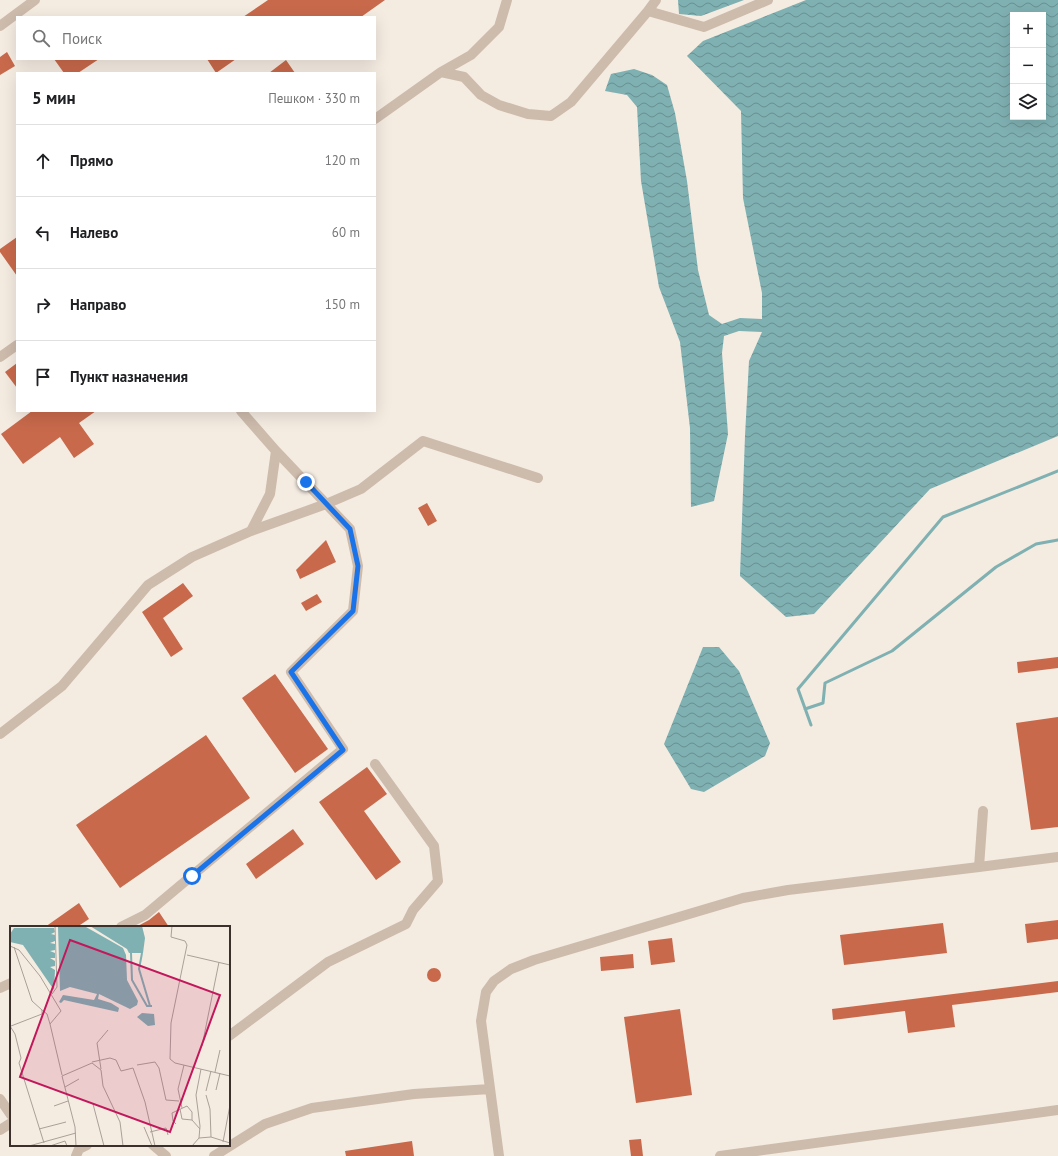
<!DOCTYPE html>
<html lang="ru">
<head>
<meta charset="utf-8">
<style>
  body { margin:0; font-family:"PT Sans",sans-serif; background:#f6f6f6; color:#202124 }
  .controls { position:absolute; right:12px; top:12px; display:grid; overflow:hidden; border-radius:0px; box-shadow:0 4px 16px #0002 }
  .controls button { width:36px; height:36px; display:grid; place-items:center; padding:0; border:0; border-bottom:1px solid #e0e0e0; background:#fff; color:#202124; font:20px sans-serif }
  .stop { position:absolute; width:12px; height:12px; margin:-9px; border:3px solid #1a73e8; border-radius:50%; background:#fff }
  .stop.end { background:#1a73e8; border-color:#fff; box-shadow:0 1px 4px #0008 }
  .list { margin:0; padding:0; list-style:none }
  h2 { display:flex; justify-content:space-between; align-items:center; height:52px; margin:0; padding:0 16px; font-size:17px }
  h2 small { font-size:13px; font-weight:400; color:#757577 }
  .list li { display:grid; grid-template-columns:26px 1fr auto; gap:12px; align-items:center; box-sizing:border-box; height:72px; padding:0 16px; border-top:1px solid #e0e0e0 }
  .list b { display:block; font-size:15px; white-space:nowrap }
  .list em { font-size:13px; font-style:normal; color:#757577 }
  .icon { flex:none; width:22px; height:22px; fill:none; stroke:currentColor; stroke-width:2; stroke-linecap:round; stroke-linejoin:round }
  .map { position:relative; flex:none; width:1058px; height:1156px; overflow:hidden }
  .search { position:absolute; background:#fff; box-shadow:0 4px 16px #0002; left:16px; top:16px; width:360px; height:44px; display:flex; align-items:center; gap:10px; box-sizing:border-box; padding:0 14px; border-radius:0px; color:#757577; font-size:15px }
  .panel { position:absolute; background:#fff; box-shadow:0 4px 16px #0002; left:16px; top:72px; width:360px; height:340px; border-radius:0px }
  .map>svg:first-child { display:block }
  .water { fill:url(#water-waves); fill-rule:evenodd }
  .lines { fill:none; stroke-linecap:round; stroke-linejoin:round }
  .stream { stroke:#7fb0b2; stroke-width:3 }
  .building { fill:#c8694b }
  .minor { stroke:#cdbbac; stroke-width:10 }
  .route { stroke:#1a73e8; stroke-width:5 }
  .inset-river { fill:none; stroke:#7fb0b2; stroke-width:2 }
  .inset-road { fill:none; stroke:#aaa098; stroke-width:1 }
  .view { fill:#c2185b; fill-opacity:0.15; stroke:#c2185b; stroke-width:2 }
  .inset-edge { fill:none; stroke:#3b302b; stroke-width:2 }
</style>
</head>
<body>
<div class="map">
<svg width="1058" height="1156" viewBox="0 0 1058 1156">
  <defs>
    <pattern id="water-waves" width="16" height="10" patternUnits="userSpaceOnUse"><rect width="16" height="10" fill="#7fb0b2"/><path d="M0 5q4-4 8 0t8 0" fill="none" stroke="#699091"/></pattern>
  </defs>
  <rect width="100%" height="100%" fill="#f4ebe1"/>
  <path class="water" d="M678 0H744L701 16 679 14Z
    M806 0H1058V436L930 489 814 614 786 617 740 576 745 436 749 361 762 332 739 331 724 336 722 353 728 434 714 501 691 507 690 428 680 342 659 287 641 181 637 107 627 95 605 91 611 74 634 69 652 75 667 85 675 113 687 181 698 270 709 315 722 324 740 318 762 319V293L743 198 741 111 687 56 703 41ZM1013 15H1043V117H1013Z
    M703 647H719L739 671 770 743 765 756 704 792 691 789 664 744Z"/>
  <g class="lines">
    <path class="stream" d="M805 709 823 703 825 683 892 651 996 567 1036 544 1058 540
      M811 725 798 689 943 517 1058 471"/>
  </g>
  <path class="building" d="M268 0H385L361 17H243Z
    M7 52 15 66 0 75V57Z
    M54 59H99L78 73H64Z
    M207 59H236L216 73Z
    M286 60 295 73H269Z
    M17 237V276L0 252V249Z
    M17 363V388L5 372Z
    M32 411H96L79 423 94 444 74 458 60 437 23 464 1 434Z
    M427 503 437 521 428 526 418 508Z
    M326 540 336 562 300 579 296 570Z
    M183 583 193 596 163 618 183 649 171 657 142 612Z
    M317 594 322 602 306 611 301 603Z
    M1058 657V668L1018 673 1017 662Z
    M275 674 328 749 295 773 242 698Z
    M1058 717V827L1031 830 1016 723Z
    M206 735 250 798 120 888 76 825Z
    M367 767 387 794 364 811 401 862 376 880 319 802Z
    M293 829 304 844 256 879 246 864Z
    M79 903 89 919 77 927H45Z
    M159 912 169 927H136L149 920Z
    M1058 920V939L1027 943 1025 924Z
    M943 923 947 953 844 965 840 935Z
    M672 938 675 962 651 965 648 941Z
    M633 954 634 968 601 971 600 957Z
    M427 975a7 7 0 1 1 14 0a7 7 0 1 1-14 0Z
    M1058 981V992L952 1005 955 1027 908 1033 905 1011 833 1020 832 1009Z
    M680 1009 692 1095 636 1103 624 1017Z
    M641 1139 643 1156H631L629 1140Z
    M412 1141 414 1156H346L345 1151Z"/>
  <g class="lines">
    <path class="minor" d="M507 0 499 27 471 55 441 72 464 77 481 95 499 105 528 114 551 116 571 102 648 11 656 0
      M648 11 704 27 768 0
      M0 26 35 0
      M375 119 441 72
      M0 357 17 345
      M251 531 326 504 361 489 423 441 538 478
      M0 734 62 686 148 585 192 557 251 531 270 494 276 451 241 411
      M979 867 983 811
      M121 927 145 915 343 749 291 672 353 611 358 566 350 529 276 451
      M0 988 11 983
      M229 1036 328 962 406 924 413 910 438 881 434 846 375 764
      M0 1099 11 1115
      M0 1130 11 1123
      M153 1145 166 1156
      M76 1156 79 1149 87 1145
      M214 1156 265 1124 312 1108 414 1094 490 1089
      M499 1156 481 1021 486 992 494 981 511 969 534 960 743 898 788 890 979 867 1058 857
      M720 1156 1058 1110"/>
  </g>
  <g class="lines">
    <path class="route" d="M192 876 343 750 291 672 353 611 358 566 350 529 306 482"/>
  </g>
  <g transform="translate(10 926)">
    <rect width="220" height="220" fill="#f4ebe1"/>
    <path d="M80 0H132L135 12 133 27H119L117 23ZM48 1H76L113 22 116 29 117 54 128 75 127 79 120 83 89 68 88 73 101 77 109 82 108 86 54 74 51 77 49 76 53 69 84 74 87 68 60 61 50 65ZM4 2H44L45 6 41 8 45 9V15L40 17 45 18V24L40 25 45 27V32H40L45 35V40L40 41 45 44 44 64 13 19 0 16V8ZM132 87 144 88 145 99 138 100 127 91Z" fill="#7fb0b2"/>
    <path class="inset-river" d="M121 27 122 54 137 80H142M132 27 129 43 140 80"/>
    <path class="inset-road" d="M162 0 161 11 175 15 177 19 161 97 160 133 165 137 220 150M0 20 9 24 30 50 51 85 40 98 37 88 32 84M177 29 220 39M42 68 47 61 45 0M40 98 52 149M0 100 5 108 11 132 9 137 34 217M1 100 32 88V84L22 75 4 21M192 120 209 36M82 136 100 132 106 134 111 145 123 142 135 176 145 220M127 139 145 136 149 142 156 174 169 175M91 143 87 117 98 104M205 146 210 124M55 161 69 153M206 164 210 147M196 165 201 145M196 169 200 183 201 211M83 178 94 220M44 180 58 175M172 182 168 163 174 139M170 183 172 193 182 194M166 198 163 195 162 187 177 180 182 186V194L190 203M134 201 142 220M29 203 56 196M140 206 156 202 158 209M189 212 201 211 220 217M213 216 220 179M19 220 66 207M40 220 55 215 57 220M66 220 65 201 52 150 82 137 91 144 93 160 110 196 113 220M182 220 189 212 190 200 186 169 191 143"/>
    <path class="view" d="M60 14 210 69 160 206 10 151Z"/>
    <rect width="220" height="220" class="inset-edge"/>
  </g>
</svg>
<div class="controls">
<button>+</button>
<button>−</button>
<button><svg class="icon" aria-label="layers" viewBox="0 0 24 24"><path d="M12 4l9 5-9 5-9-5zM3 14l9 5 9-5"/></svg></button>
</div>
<div class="stop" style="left:192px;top:876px"></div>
<div class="stop end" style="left:306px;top:482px"></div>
<div class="search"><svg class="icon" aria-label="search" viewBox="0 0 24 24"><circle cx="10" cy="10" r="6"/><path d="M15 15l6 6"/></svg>Поиск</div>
<section class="panel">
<h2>5 мин<small>Пешком · 330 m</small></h2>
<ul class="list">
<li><svg class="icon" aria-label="ahead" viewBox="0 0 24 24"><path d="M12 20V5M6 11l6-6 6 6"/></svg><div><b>Прямо</b></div><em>120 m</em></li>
<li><svg class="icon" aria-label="left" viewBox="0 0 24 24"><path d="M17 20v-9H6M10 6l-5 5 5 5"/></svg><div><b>Налево</b></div><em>60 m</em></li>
<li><svg class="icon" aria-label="right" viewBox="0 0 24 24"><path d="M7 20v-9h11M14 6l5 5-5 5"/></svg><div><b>Направо</b></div><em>150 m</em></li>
<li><svg class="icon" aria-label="arrive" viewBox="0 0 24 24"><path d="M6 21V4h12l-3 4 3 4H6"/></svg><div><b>Пункт назначения</b></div></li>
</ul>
</section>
</div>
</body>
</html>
